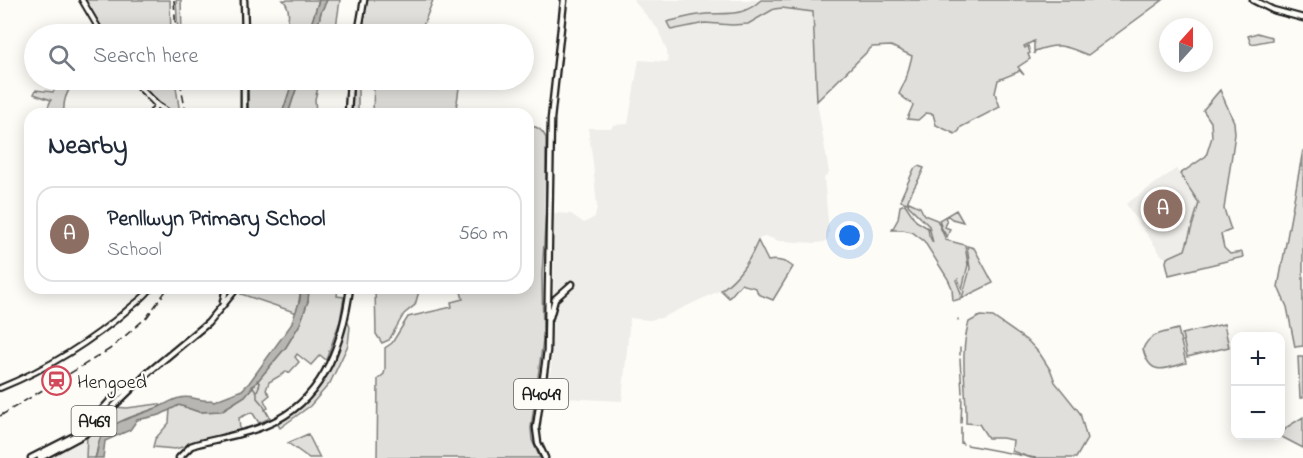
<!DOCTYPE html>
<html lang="en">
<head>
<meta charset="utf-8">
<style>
  body { margin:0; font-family:"Indie Flower",sans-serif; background:#f6f6f7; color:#1f2937 }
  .controls { position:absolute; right:18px; bottom:18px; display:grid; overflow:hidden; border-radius:12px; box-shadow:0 3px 15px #0003 }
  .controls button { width:54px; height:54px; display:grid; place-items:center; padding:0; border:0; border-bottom:2px solid #e0e1e3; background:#fff; color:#1f2937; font:30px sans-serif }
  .compass { position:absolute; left:1159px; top:18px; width:54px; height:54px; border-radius:50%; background:#fff; box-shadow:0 3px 15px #0003; rotate:21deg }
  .you { position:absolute; left:850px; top:236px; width:21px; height:21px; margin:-15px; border:4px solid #fff; border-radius:50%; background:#1a73e8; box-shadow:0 0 0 9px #1a73e833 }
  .badge { display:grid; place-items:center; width:39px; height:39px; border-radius:50%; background:#d1495b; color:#fff; font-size:20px; font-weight:700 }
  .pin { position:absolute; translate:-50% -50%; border:3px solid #fff; box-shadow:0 2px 6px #0006 }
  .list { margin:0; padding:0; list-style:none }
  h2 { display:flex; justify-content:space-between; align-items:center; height:78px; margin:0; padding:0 24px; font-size:26px }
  h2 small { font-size:20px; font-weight:400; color:#747a83 }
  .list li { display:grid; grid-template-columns:39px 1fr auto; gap:18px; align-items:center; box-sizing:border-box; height:96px; margin:0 12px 12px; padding:0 12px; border:2px solid #e0e1e3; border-radius:18px }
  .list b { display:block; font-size:22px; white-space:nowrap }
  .list p { margin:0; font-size:20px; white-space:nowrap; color:#747a83 }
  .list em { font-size:20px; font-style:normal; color:#747a83 }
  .icon { flex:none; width:33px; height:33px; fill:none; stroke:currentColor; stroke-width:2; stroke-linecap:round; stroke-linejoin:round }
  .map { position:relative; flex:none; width:1303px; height:458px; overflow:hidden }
  .search { position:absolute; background:#fff; box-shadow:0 3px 15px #0003; left:24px; top:24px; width:510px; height:66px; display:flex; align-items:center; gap:15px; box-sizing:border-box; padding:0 21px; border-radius:33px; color:#747a83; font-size:22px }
  .panel { position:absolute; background:#fff; box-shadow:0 3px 15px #0003; left:24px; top:108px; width:510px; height:186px; border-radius:18px }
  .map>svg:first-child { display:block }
  .built { fill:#eeede9 }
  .green { fill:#e0dfdb; stroke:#7e7e7c; stroke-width:1.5 }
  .water { fill:#b7b6b2; stroke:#797876; stroke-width:1.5 }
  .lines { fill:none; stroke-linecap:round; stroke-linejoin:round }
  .stream { stroke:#797876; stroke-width:1.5 }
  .tertiary-casing { stroke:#1c1c1c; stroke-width:8 }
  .secondary-casing { stroke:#1c1c1c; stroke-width:9 }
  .primary-casing { stroke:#1c1c1c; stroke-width:9 }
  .tertiary { stroke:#fdfcf7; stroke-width:4 }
  .secondary { stroke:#fdfcf7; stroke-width:4.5 }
  .primary { stroke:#fdfcf7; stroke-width:4.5 }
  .rail { stroke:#1c1c1c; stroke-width:1.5; stroke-dasharray:9 4.5; stroke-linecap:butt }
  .labels { text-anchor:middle; stroke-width:4.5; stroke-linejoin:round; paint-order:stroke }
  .shield { fill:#fdfcf7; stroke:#605f5e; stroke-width:1.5 }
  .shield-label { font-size:18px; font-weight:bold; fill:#1c1c1c }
  .poi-label { font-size:20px; fill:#1c1c1c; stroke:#fdfcf7; text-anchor:start }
</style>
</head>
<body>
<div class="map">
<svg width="1303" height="458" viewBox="0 0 1303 458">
  <rect width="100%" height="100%" fill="#fdfcf7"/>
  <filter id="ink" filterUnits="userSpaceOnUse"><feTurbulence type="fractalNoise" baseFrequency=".0167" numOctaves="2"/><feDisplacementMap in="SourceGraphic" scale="12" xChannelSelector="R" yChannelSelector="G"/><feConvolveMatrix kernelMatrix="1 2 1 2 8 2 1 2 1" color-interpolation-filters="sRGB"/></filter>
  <g filter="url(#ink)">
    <path class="built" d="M633 0H761L751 8 736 13 706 14 667 21 671 30 705 23 732 25 761 17 774 9 782 8 813 12 817 101 829 173 824 178 829 232 828 239 824 242 816 243 779 241 765 236 759 239 753 255 744 268 733 282 721 290 661 318 649 320 630 318 622 401 545 397 551 369 554 296 553 213 571 214 584 223 595 217 597 207 593 163 588 128H612L613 125 628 124 639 60 668 62 667 51 658 29Z
      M1176 169 1199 203 1185 250 1167 258 1162 256 1126 204Z
      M87 434 86 458H44Z"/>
    <path class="green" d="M85 0H170L171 34H106Z
      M176 0H181L182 34H178Z
      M283 0H319L308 34H281C289 25 292 9 283 0Z
      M327 0H340L335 34H316L321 12Z
      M367 0H433L420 34H361Z
      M761 0H1163L1088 55C1065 46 1059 42 1035 51L1034 54V41L1024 46 1025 48 1028 46 1030 53 1028 54 1030 59 1018 67 1024 75 1019 70 1018 72 998 80 995 93 1000 107 961 127 959 131 955 134 936 125 933 114 926 113 918 120 907 119 913 105 899 94 906 79 912 56 891 46 872 47 817 101 813 12 782 8 774 9 748 24 732 25 705 23 671 30 667 22C679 19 693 15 706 14 729 13 742 17 761 0Z
      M1257 33 1272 37V40L1251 44 1248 36Z
      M135 80H175L180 114C167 114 144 90 135 80Z
      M248 80H293L282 114H248Z
      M299 80H320L315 99 316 114H288Z
      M353 80H358V114H352Z
      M374 80 460 81 456 109 451 114H373Z
      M60 83H66L71 87C65 95 63 104 64 114H49L48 107 51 100 34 94 36 90 53 92Z
      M1220 90 1234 122 1235 134 1224 209 1231 230 1221 234 1224 248 1230 254 1242 252 1243 257 1169 275 1166 262 1167 258 1185 250 1199 203 1180 174 1206 156 1212 137 1211 122 1203 110Z
      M528 125C537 127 542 129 546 138V210L542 275 543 340 531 428 532 440 540 458H377L378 379 384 374 385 370V348L392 343 408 317 452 307 451 302 463 299 460 288H528Z
      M1303 150V346L1295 347 1287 307 1278 287Z
      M918 166 924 168C919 181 912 189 907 203L901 201V198L914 169Z
      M909 202 920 207 924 215 937 220 946 240 965 245 968 265 962 289 958 279 956 280 961 293 960 299 953 301 952 288 948 279 924 241 912 232 903 230H892L898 219 900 206 905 204 916 221 928 228 929 235 933 243 929 226 908 205Z
      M956 210 963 222 952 219 948 216 945 217 947 222 945 227 950 229 947 237 942 229 939 220Z
      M758 241 768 261C778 259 786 261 793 267L773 300 758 294 756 288 741 284 729 298 721 290C739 277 749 262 758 241Z
      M967 246 974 248 993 283 962 298 970 269Z
      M248 288H301L297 313 241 294Z
      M309 288H338L337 296 344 297 340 321 326 360 320 355 311 365 297 354 295 357 299 362 289 373 286 372 269 382 266 390 270 395 264 400 268 408 265 410 270 418 259 423 252 412 239 418 240 431 175 449 153 447 155 439 169 423 170 409 179 405 199 412 221 411 245 396 286 347 300 324 308 301Z
      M375 288H420L415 305 404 314 389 340 382 343 376 334Z
      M980 316 993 317 1029 342 1040 354 1051 371 1055 382 1080 413 1087 439 1076 458H1031L1012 451 1013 440 1002 438H988L979 424 966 423C967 390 959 354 969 322Z
      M346 318 350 327 348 345 330 383 310 406 280 428 277 423C323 392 333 371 346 318Z
      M1224 324 1229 347 1187 357 1182 334Z
      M1178 329 1186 363C1164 369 1150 377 1143 349 1149 333 1164 333 1178 329Z
      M1298 357H1303V398H1300Z
      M158 404 162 406C147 412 111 421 102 435 97 442 98 451 95 458H86L87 434 114 407 127 408Z
      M1303 417V448L1280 436 1287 427Z
      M308 434 320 458H309L288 443Z"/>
    <path class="water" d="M319 0H327L321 12 316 34H308Z
      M293 80H299L288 114H282Z
      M301 288H309L308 301 300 324 286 347 245 396 221 411 199 412 179 405 160 415 137 420 130 430 105 441 103 458H95C99 450 97 439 104 432 116 420 143 414 159 407 166 404 173 399 180 398 191 395 200 402 212 400L214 401 242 390 249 383 291 325 300 300Z"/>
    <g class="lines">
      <path class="stream" d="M958 319V320
        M960 348V355
        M960 359 962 393
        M257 380 260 384 257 391
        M252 386 257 392V398L263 405 270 418
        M961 423 962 397
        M961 427V443L963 444
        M967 445 1035 458"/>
      <defs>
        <path id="tertiary" d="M82 0 102 34
          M132 80 157 105 171 114
          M151 114 157 105
          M0 388C47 369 93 340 131 307 138 301 146 296 151 288"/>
        <path id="secondary" d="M1253 0 1273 10 1303 18
          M358 34 364 0
          M348 114 350 80
          M179 458 191 446 197 444C224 437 253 433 277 420 326 394 343 340 350 288"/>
        <path id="primary" d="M244 0 245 34
          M244 114V80
          M223 302 226 288
          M550 317 555 299 572 284
          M31 458 82 432 109 402 132 384
          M40 458 85 434 150 371 208 323 237 288
          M545 458 538 443 536 428 547 351 551 119 564 0"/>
      </defs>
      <use href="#tertiary" class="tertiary-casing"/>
      <use href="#secondary" class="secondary-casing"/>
      <use href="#primary" class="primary-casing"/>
      <use href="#tertiary" class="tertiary"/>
      <use href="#secondary" class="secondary"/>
      <use href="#primary" class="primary"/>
      <path class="rail" d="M174 0 176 34
        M180 80 186 114
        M0 416 110 349 147 317 168 288"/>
    </g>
  </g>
  <defs>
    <symbol id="station-ring" viewBox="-11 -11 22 22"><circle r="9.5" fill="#fdfcf7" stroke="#d1495b" stroke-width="1.5"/><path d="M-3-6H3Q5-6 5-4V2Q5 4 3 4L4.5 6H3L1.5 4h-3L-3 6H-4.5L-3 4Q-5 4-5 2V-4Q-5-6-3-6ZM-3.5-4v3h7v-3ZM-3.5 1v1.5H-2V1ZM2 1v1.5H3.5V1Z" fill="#d1495b"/></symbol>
  </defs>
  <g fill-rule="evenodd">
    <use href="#station-ring" x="40" y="364" width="33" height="33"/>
  </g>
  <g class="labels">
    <g class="shield">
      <rect x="514" y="379" width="54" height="30" rx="4.5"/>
      <rect x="71.5" y="406" width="45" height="30" rx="4.5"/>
    </g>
    <g class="shield-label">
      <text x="541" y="400">A4049</text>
      <text x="94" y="427">A469</text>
    </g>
    <g class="poi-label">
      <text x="77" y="388">Hengoed</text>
    </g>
  </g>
</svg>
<div class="controls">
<button>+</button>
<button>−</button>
</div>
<svg class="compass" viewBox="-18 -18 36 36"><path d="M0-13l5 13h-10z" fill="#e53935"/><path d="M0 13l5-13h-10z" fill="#747a83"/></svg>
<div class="you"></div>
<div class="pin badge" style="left:1163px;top:209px;background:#8d6e63">A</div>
<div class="search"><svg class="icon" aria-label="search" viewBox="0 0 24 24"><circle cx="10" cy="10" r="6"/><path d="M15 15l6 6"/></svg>Search here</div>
<section class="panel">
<h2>Nearby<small></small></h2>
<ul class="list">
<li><span class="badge" style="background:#8d6e63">A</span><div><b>Penllwyn Primary School</b><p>School</p></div><em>560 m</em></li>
</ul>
</section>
</div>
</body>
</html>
